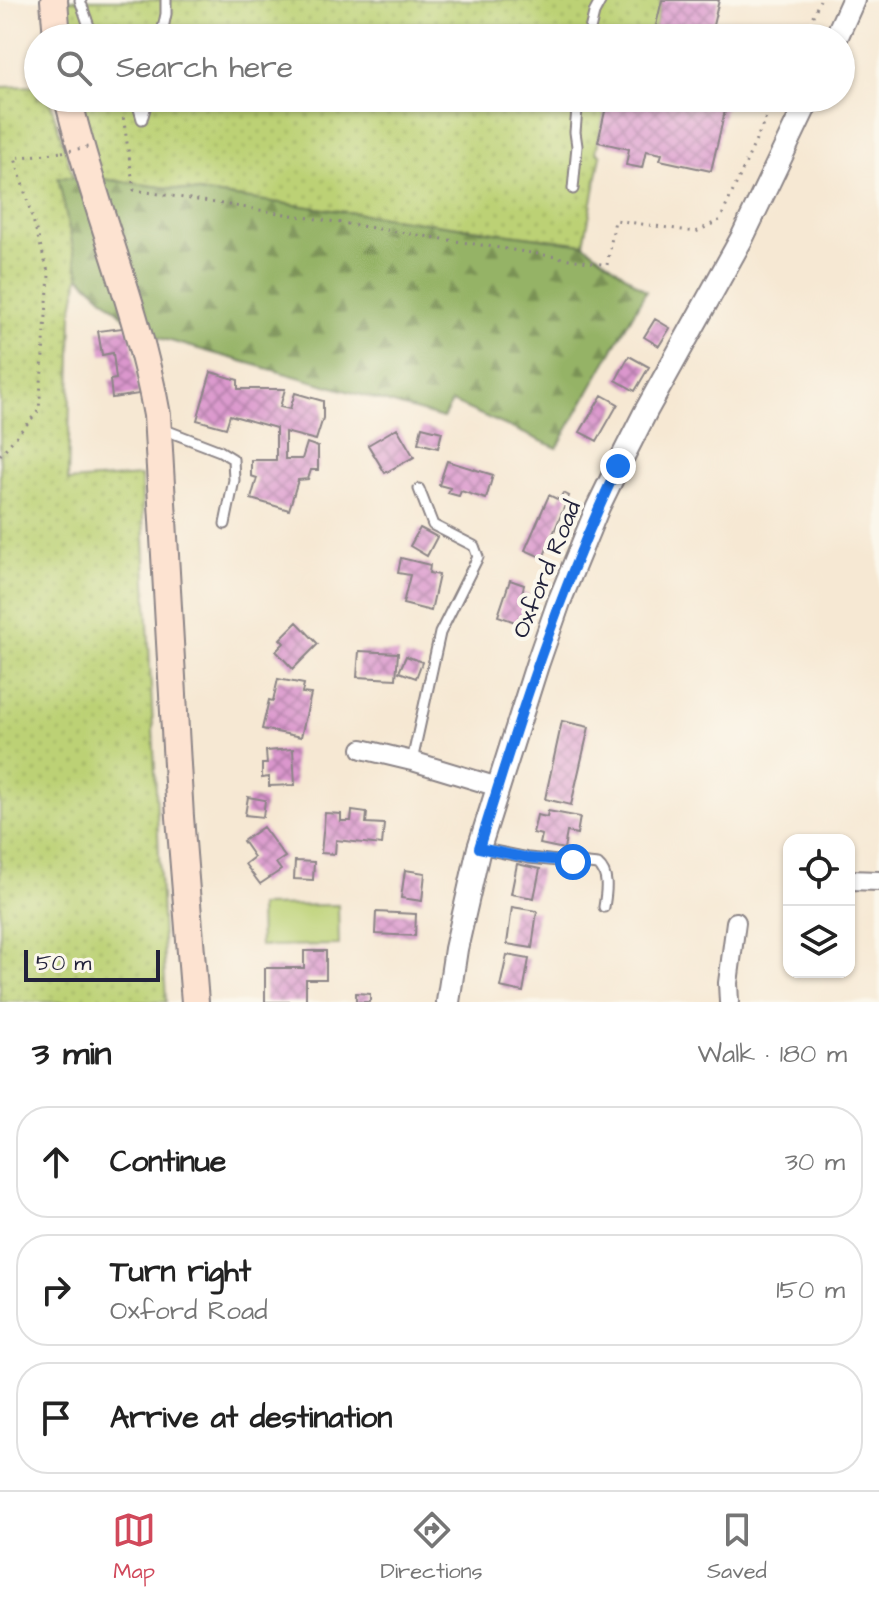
<!DOCTYPE html>
<html lang="en">
<head>
<meta charset="utf-8">
<style>
  body { margin:0; font-family:"Architects Daughter",sans-serif; background:#f2f2f2; color:#222 }
  .controls { position:absolute; right:24px; bottom:24px; display:grid; overflow:hidden; border-radius:16px; box-shadow:0 2px 6px #0004 }
  .controls button { width:72px; height:72px; display:grid; place-items:center; padding:0; border:0; border-bottom:2px solid #e0e0e0; background:#fff; color:#222; font:40px sans-serif }
  .scale { position:absolute; left:24px; bottom:20px; width:136px; box-sizing:border-box; padding-left:8px; border:4px solid #22223b; border-top:0; font-size:22px; line-height:28px; white-space:nowrap; color:#22223b; -webkit-text-stroke:6px #fbf7ec; paint-order:stroke }
  .stop { position:absolute; width:24px; height:24px; margin:-18px; border:6px solid #1a73e8; border-radius:50%; background:#fff }
  .stop.end { background:#1a73e8; border-color:#fff; box-shadow:0 2px 8px #0008 }
  .list { margin:0; padding:0; list-style:none }
  h2 { display:flex; justify-content:space-between; align-items:center; height:104px; margin:0; padding:0 32px; font-size:34px }
  h2 small { font-size:26px; font-weight:400; color:#767676 }
  .list li { display:grid; grid-template-columns:52px 1fr auto; gap:24px; align-items:center; box-sizing:border-box; height:112px; margin:0 16px 16px; padding:0 16px; border:2px solid #e0e0e0; border-radius:32px }
  .list b { display:block; font-size:30px; white-space:nowrap }
  .list p { margin:0; font-size:26px; white-space:nowrap; color:#767676 }
  .list em { font-size:26px; font-style:normal; color:#767676 }
  .icon { flex:none; width:44px; height:44px; fill:none; stroke:currentColor; stroke-width:2; stroke-linecap:round; stroke-linejoin:round }
  .map { position:relative; flex:none; width:879px; height:1002px; overflow:hidden }
  .search { position:absolute; background:#fff; box-shadow:0 2px 6px #0004; left:24px; right:24px; top:24px; height:88px; display:flex; align-items:center; gap:20px; box-sizing:border-box; padding:0 28px; border-radius:44px; color:#767676; font-size:30px }
  .sheet { height:488px; background:#fff }
  nav { display:flex; justify-content:space-around; align-items:center; box-sizing:border-box; height:112px; border-top:2px solid #e0e0e0; background:#fff; font-size:22px; color:#767676 }
  nav a { display:grid; justify-items:center; gap:4px }
  nav .on { color:#d1495b }
  .map>svg:first-child { display:block }
  .grass { fill:url(#grass-dots); stroke:#6f7a58; stroke-width:2 }
  .forest { fill:url(#forest-firs); stroke:#5c6a50; stroke-width:2 }
  .pitch { fill:#bcd175; stroke:#6f7a58; stroke-width:2 }
  .building { fill:url(#building-cross-hatch) }
  .lines { fill:none; stroke-linecap:round; stroke-linejoin:round }
  .service-casing { stroke:#8c8587; stroke-width:13 }
  .minor-casing { stroke:#8c8587; stroke-width:22 }
  .tertiary-casing { stroke:#8c8587; stroke-width:26 }
  .secondary-casing { stroke:#8c8587; stroke-width:30 }
  .path { stroke:#8c8587; stroke-width:3; stroke-dasharray:2 6; stroke-linecap:butt }
  .service { stroke:#fff; stroke-width:9 }
  .minor { stroke:#fff; stroke-width:18 }
  .tertiary { stroke:#fff; stroke-width:22 }
  .secondary { stroke:#fde3d1; stroke-width:26 }
  .path-bridge { stroke:#8c8587; stroke-width:3; stroke-dasharray:2 6; stroke-linecap:butt }
  .route { stroke:#1a73e8; stroke-width:10 }
  .labels { text-anchor:middle; stroke-width:8; stroke-linejoin:round; paint-order:stroke }
  .street-label { font-size:24px; fill:#22223b; stroke:#fbf7ec }
</style>
</head>
<body>
<div class="map">
<svg width="879" height="1002" viewBox="0 0 879 1002">
  <defs>
    <pattern id="grass-dots" width="8" height="8" patternUnits="userSpaceOnUse" patternTransform="scale(2)"><rect width="8" height="8" fill="#bcd175"/><path d="M2 2h.1M6 6h.1" fill="none" stroke="#a1b366" stroke-width="1.8" stroke-linecap="round"/></pattern>
    <pattern id="forest-firs" width="22" height="20" patternUnits="userSpaceOnUse" patternTransform="scale(2)"><rect width="22" height="20" fill="#95b366"/><path d="M5 1l3.5 6h-7zM16 11l3.5 6h-7z" fill="#799155"/></pattern>
    <pattern id="building-cross-hatch" width="8" height="8" patternUnits="userSpaceOnUse" patternTransform="scale(2)"><rect width="8" height="8" fill="#db97cd"/><path d="M0 0l8 8M0 8l8-8" fill="none" stroke="#b17ba8"/></pattern>
  </defs>
  <rect width="100%" height="100%" fill="#fbf7ec"/>
  <filter id="ink" filterUnits="userSpaceOnUse"><feTurbulence type="fractalNoise" baseFrequency=".0125" numOctaves="2"/><feDisplacementMap in="SourceGraphic" scale="16" xChannelSelector="R" yChannelSelector="G"/><feConvolveMatrix kernelMatrix="1 2 1 2 8 2 1 2 1" color-interpolation-filters="sRGB"/></filter>
  <filter id="wash" filterUnits="userSpaceOnUse"><feTurbulence type="fractalNoise" baseFrequency=".006" numOctaves="4" result="noise"/><feDisplacementMap in="SourceGraphic" scale="32" xChannelSelector="R" yChannelSelector="G"/><feGaussianBlur stdDeviation="1.8" result="paint"/><feColorMatrix in="noise" values="0 0 0 0 0 0 0 0 0 0 0 0 0 0 0 0 0 1.4 0 .05"/><feComposite in="paint" operator="in"/></filter>
  <g filter="url(#wash)">
    <rect width="100%" height="100%" fill="#f6e8d3"/>
    <path class="grass" d="M54 0H662L653 38H57Z
      M38 86V98H49L114 307 79 276 72 313 68 481 141 476 166 1002H0V87Z
      M70 98H608L596 152 601 155 584 244 95 178Z"/>
    <path class="forest" d="M58 177 95 178 584 244 646 291 557 448 452 402 443 418 142 333 79 275Z"/>
    <path class="pitch" d="M338 905 339 945 260 946 259 906Z"/>
    <g id="blocks">
      <path class="building" d="M662 0H719L710 38H653Z
        M608 98H728L711 171 660 160 662 154 646 151 642 168 626 165 629 149 598 142Z
        M655 319 670 328 659 346 644 337Z
        M130 327 139 394 112 398 110 380 116 379 113 353 102 355 98 331Z
        M629 356 649 367 635 391 616 380Z
        M211 372 238 380V389H285L280 407 290 409 295 393 323 401V418L316 440 285 432V459H302L307 443 318 447V470H311L308 479 298 480 289 510 251 499 257 478 251 476V460H276V428L230 415 226 428 197 420Z
        M602 395 618 404 597 441 580 432Z
        M422 427 442 432 438 448 418 443Z
        M397 428 414 457 385 473 368 445Z
        M447 461 493 475 486 499 461 491 459 496 448 493 450 488 439 485Z
        M563 493 569 496 543 558 525 550 549 495 559 500Z
        M420 528 437 537 427 556 410 546Z
        M401 558 430 565 429 573 439 575 431 611 403 604 410 575 398 573Z
        M510 580 524 585 522 593 531 595 521 624 498 616Z
        M297 622 318 644 293 669 276 651 284 643 280 639Z
        M359 651 398 653 396 679 357 677Z
        M406 656 422 662 416 678 399 672Z
        M278 679 304 684 302 693 311 694 301 737 262 729 269 700 273 701Z
        M562 721 589 727 571 805 545 799Z
        M293 749 295 785 269 786V777L262 778V764H267L266 751Z
        M248 797 265 800 263 817 245 815Z
        M352 811 367 813 366 823 384 824 382 845 336 840 335 854 321 853 325 813 341 814V821H351Z
        M548 811 580 817 577 834 567 832 564 849 540 844 542 835 533 833 537 815 547 817Z
        M263 827 285 857 276 863 281 870 260 884 245 864 254 857 243 841Z
        M295 861 314 862 313 880 294 879Z
        M517 864 540 869 534 898 511 894Z
        M405 870 425 873 422 901 401 898Z
        M512 907 537 911 532 948 507 944Z
        M376 912 416 914 415 936 375 934Z
        M304 951H326V979H306V1002H265V968H304Z
        M507 955 529 959 523 992 500 987Z
        M356 993 370 994V1002H356Z"/>
    </g>
  </g>
  <g filter="url(#ink)">
    <use href="#blocks" fill-opacity="0" stroke="#8c8587" stroke-width="2"/>
    <g class="lines">
      <defs>
        <path id="service" d="M80 0 93 38
          M161 38 166 14V0
          M588 38 594 13 601 0
          M136 98 142 119
          M143 116 148 98
          M573 189 577 146 575 132 578 98
          M160 428 220 451 233 459 234 480 225 524
          M412 761 440 633 478 557 474 546 433 525 419 489
          M479 848 529 858 598 865C610 875 606 894 604 907"/>
        <path id="minor" d="M362 749 412 761 498 787
          M849 880 879 881
          M729 1002 728 983 736 922"/>
        <path id="tertiary" d="M836 38 853 0
          M448 1002 456 949 479 848 537 665 559 602 598 507 618 466 646 411 742 238 809 98"/>
        <path id="secondary" d="M54 0 57 38
          M68 98C93 205 138 307 157 415L180 817 195 1002"/>
      </defs>
      <use href="#service" class="service-casing"/>
      <use href="#minor" class="minor-casing"/>
      <use href="#tertiary" class="tertiary-casing"/>
      <use href="#secondary" class="secondary-casing"/>
      <path class="path" d="M803 38 820 0
        M121 102 134 190 607 265 615 220 696 232 720 220 775 98
        M0 455 39 410 49 275 15 158 61 152"/>
      <use href="#service" class="service"/>
      <use href="#minor" class="minor"/>
      <use href="#tertiary" class="tertiary"/>
      <use href="#secondary" class="secondary"/>
      <path class="path-bridge" d="M62 152 93 146"/>
    </g>
  </g>
  <g class="lines" filter="url(#ink)">
    <path class="route" d="M573 862 529 858 479 848C519 717 559 591 618 466"/>
  </g>
  <g class="labels">
    <g class="street-label">
      <text transform="translate(546 569) rotate(-68)" y="8">Oxford Road</text>
    </g>
  </g>
</svg>
<div class="controls">
<button><svg class="icon" aria-label="locate" viewBox="0 0 24 24"><circle cx="12" cy="12" r="6"/><path d="M12 2v4M12 18v4M2 12h4M18 12h4"/></svg></button>
<button><svg class="icon" aria-label="layers" viewBox="0 0 24 24"><path d="M12 4l9 5-9 5-9-5zM3 14l9 5 9-5"/></svg></button>
</div>
<div class="scale">50 m</div>
<div class="stop" style="left:573px;top:862px"></div>
<div class="stop end" style="left:618px;top:466px"></div>
<div class="search"><svg class="icon" aria-label="search" viewBox="0 0 24 24"><circle cx="10" cy="10" r="6"/><path d="M15 15l6 6"/></svg>Search here</div>
</div>
<section class="sheet">
<h2>3 min<small>Walk · 180 m</small></h2>
<ul class="list">
<li><svg class="icon" aria-label="ahead" viewBox="0 0 24 24"><path d="M12 20V5M6 11l6-6 6 6"/></svg><div><b>Continue</b></div><em>30 m</em></li>
<li><svg class="icon" aria-label="right" viewBox="0 0 24 24"><path d="M7 20v-9h11M14 6l5 5-5 5"/></svg><div><b>Turn right</b><p>Oxford Road</p></div><em>150 m</em></li>
<li><svg class="icon" aria-label="arrive" viewBox="0 0 24 24"><path d="M6 21V4h12l-3 4 3 4H6"/></svg><div><b>Arrive at destination</b></div></li>
</ul>
</section>
<nav>
<a class="on"><svg class="icon" aria-label="map" viewBox="0 0 24 24"><path d="M3 6l6-2 6 2 6-2v14l-6 2-6-2-6 2zM9 4v14M15 6v14"/></svg>Map</a>
<a><svg class="icon" aria-label="directions" viewBox="0 0 24 24"><path d="M12 3l9 9-9 9-9-9zM9 14v-3h6M13 9l2 2-2 2"/></svg>Directions</a>
<a><svg class="icon" aria-label="saved" viewBox="0 0 24 24"><path d="M7 4h10v16l-5-4-5 4z"/></svg>Saved</a>
</nav>
</body>
</html>
